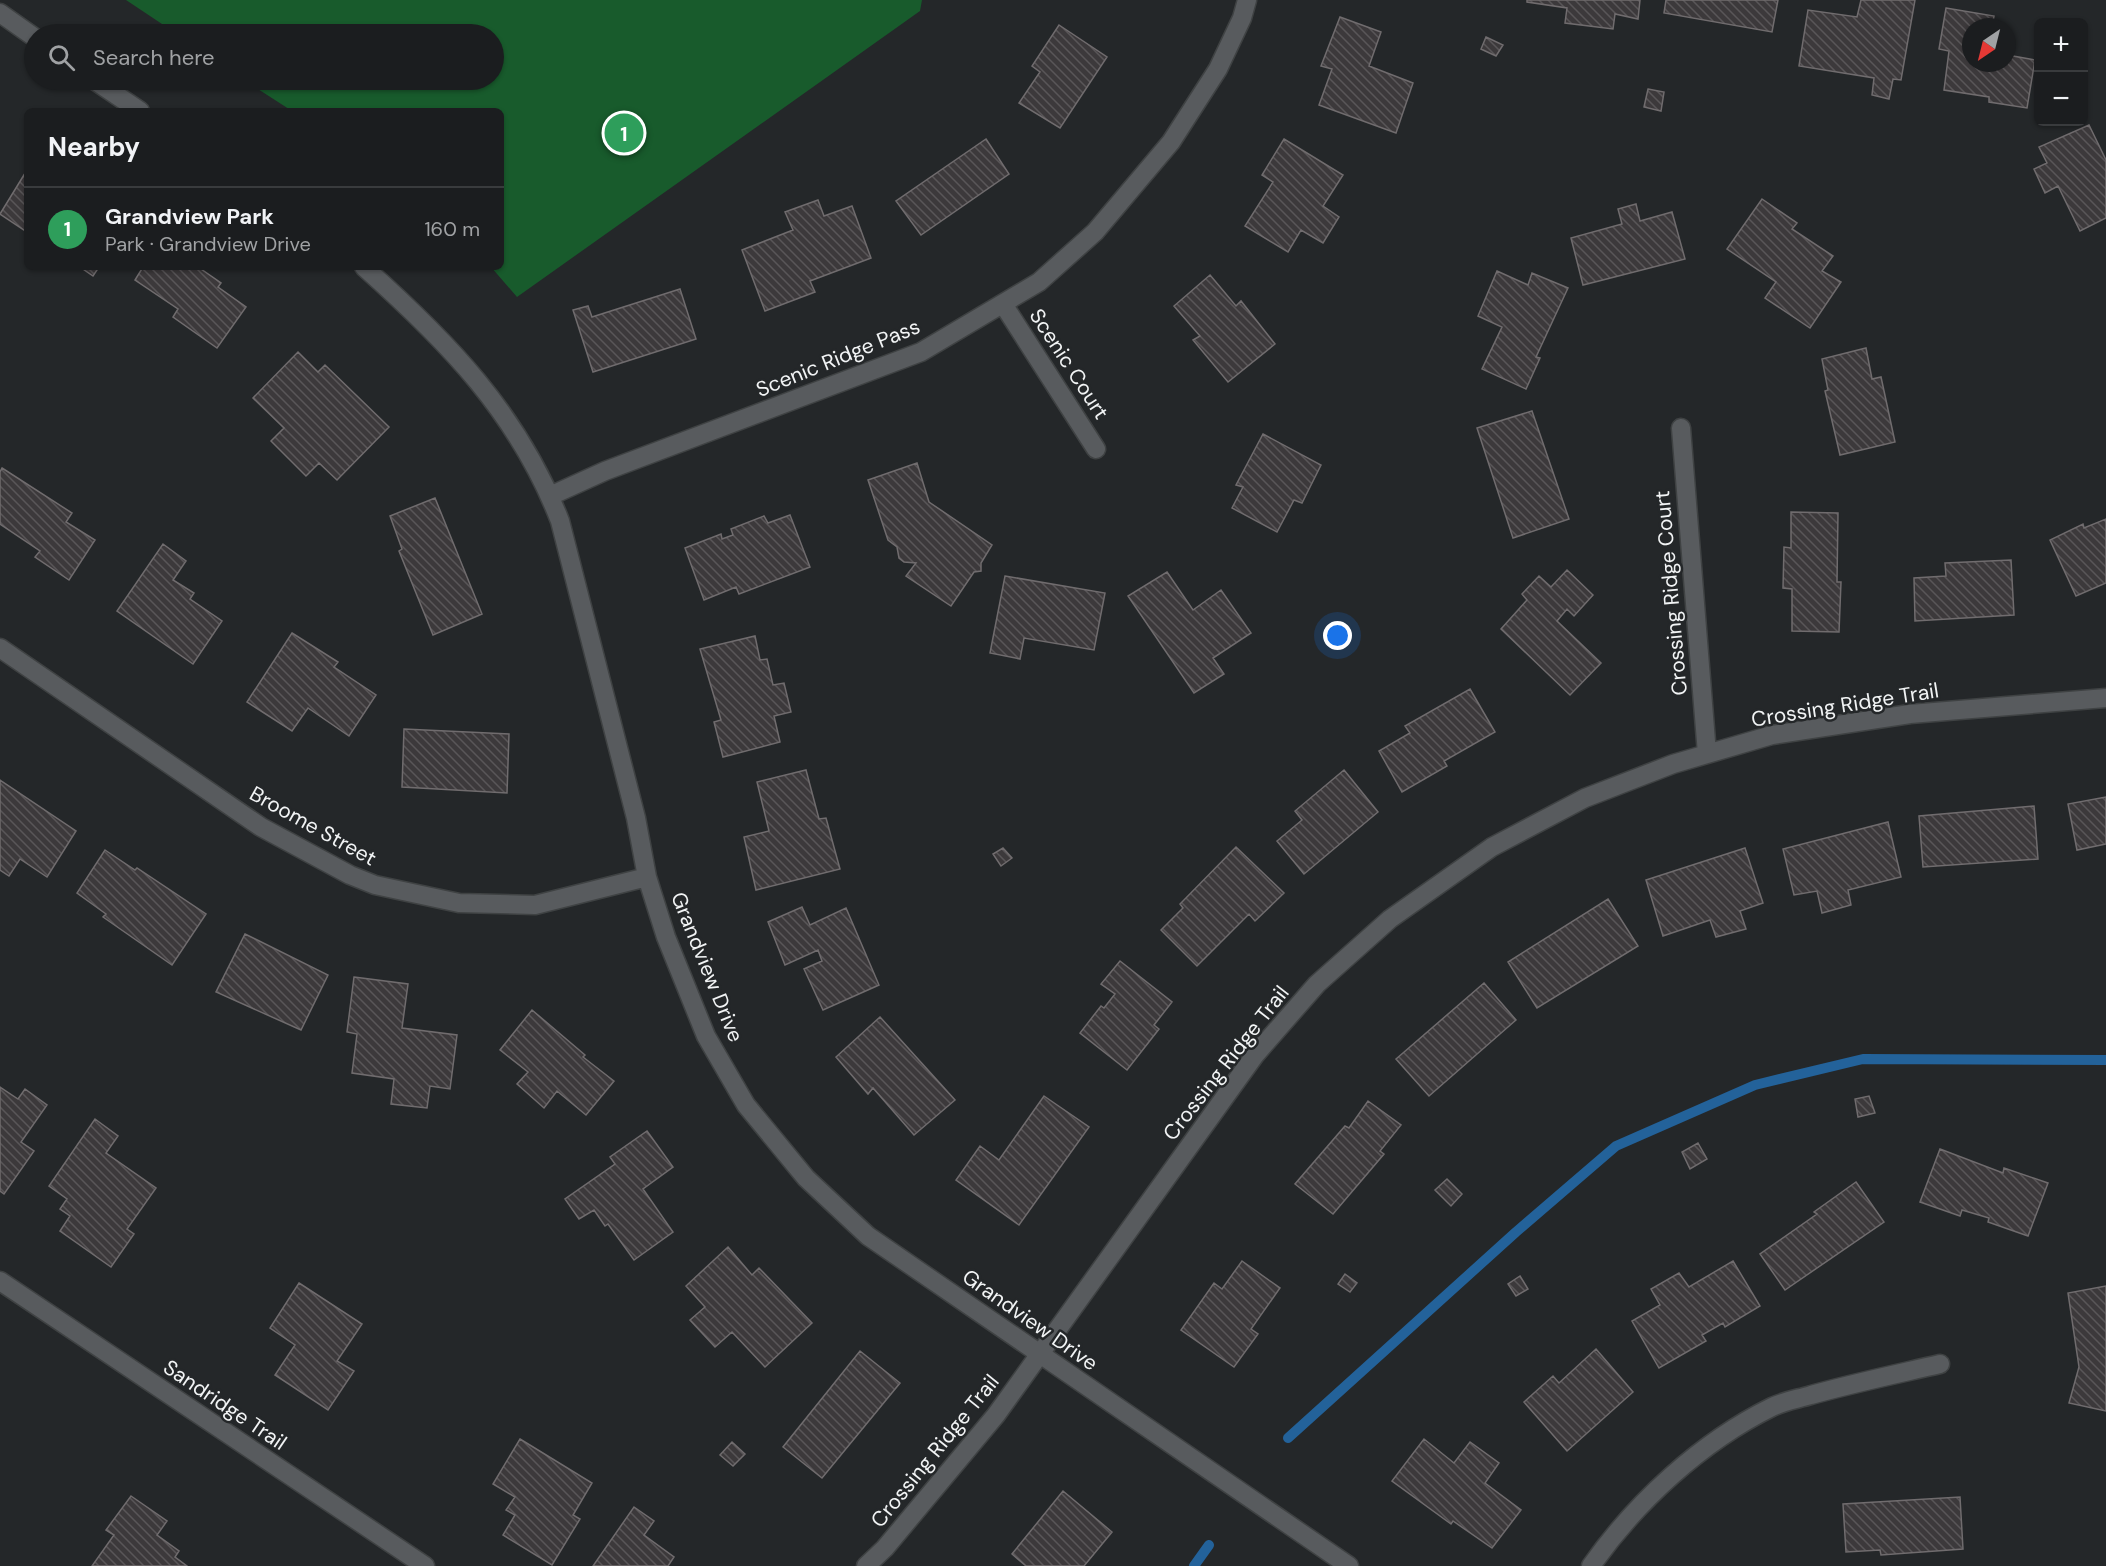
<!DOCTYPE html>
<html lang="en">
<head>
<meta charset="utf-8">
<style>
  body { margin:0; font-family:"DM Sans",sans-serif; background:#282a2c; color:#f1f3f6 }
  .controls { position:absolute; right:18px; top:18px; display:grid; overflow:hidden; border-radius:9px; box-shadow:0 2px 4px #0004 }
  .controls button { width:54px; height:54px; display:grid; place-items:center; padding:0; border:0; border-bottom:2px solid #393b3d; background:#1b1d1f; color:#f1f3f6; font:30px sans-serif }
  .compass { position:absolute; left:1962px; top:18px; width:54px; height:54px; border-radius:50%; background:#1b1d1f; box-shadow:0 2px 4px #0004; rotate:215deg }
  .you { position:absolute; left:1338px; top:636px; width:21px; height:21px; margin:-15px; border:4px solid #fff; border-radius:50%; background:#1a73e8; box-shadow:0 0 0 9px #1a73e833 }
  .badge { display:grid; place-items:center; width:39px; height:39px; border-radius:50%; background:#f59b96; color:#fff; font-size:20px; font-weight:700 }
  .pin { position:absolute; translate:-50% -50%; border:3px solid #fff; box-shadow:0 2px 6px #0006 }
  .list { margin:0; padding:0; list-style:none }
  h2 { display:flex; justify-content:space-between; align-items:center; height:78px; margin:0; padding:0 24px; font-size:26px }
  h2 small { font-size:20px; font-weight:400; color:#a0a2a4 }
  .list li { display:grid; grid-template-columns:39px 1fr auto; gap:18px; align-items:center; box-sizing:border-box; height:84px; padding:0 24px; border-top:2px solid #393b3d }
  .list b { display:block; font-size:22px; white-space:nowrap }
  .list p { margin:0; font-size:20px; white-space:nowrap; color:#a0a2a4 }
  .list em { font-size:20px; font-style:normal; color:#a0a2a4 }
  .icon { flex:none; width:33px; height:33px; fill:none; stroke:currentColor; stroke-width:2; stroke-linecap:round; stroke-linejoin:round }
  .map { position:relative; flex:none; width:2106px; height:1566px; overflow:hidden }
  .search { position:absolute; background:#1b1d1f; box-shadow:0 2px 4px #0004; left:24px; top:24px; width:480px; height:66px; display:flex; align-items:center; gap:15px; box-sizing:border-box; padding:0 21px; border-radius:33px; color:#a0a2a4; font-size:22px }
  .panel { position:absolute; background:#1b1d1f; box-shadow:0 2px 4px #0004; left:24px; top:108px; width:480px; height:162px; border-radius:9px }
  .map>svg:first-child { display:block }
  .green { fill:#185b2c }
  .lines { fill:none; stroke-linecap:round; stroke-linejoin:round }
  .stream { stroke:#23629a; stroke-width:10 }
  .building { fill:url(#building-back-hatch); stroke:#706c6e; stroke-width:1.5 }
  .street-casing { stroke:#3f4243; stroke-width:21 }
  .street { stroke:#585b5e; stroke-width:18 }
  .labels { text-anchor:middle; stroke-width:5; stroke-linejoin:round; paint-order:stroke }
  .street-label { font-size:21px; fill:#f2f4f5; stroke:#242729 }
</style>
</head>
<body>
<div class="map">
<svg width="2106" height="1566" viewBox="0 0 2106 1566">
  <defs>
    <pattern id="building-back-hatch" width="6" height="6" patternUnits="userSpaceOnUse" patternTransform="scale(1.5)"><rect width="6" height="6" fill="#3c393b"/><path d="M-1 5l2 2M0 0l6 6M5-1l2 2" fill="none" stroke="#595658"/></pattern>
  </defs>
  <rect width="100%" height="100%" fill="#242729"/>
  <path class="green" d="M126 0H922L920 11 517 297 491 267H501V111H292L244 80H494V34H177Z"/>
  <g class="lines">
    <path class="stream" d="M1288 1438 1516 1232 1616 1146 1755 1085 1863 1059 2106 1060
      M1194 1566 1209 1545"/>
  </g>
  <path class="building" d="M1527 0H1640L1638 19 1615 14 1613 29 1565 23 1567 8 1527 2Z
    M1666 0H1778L1772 32 1664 13Z
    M1861 0H1915L1901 80 1893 79 1889 99 1872 95 1874 78 1799 66 1808 10 1857 17Z
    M1946 8 1994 16 1992 27H1971V63H2007V55L2035 60 2027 108 1989 102V97L1944 90 1949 51 1939 49Z
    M1340 17 1381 32 1369 66 1413 83 1396 133 1319 105 1332 69 1321 66Z
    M1059 25 1107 57 1060 128 1019 103 1040 72 1032 66Z
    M1486 37 1503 45 1496 56 1481 49Z
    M1648 89 1664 92 1661 111 1644 107Z
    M2089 125 2106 160V218L2080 231 2058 186 2045 193 2034 169 2047 163 2039 147Z
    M986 139 1009 174 921 235 896 201Z
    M1284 139 1343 175 1323 206 1339 217 1323 243 1301 230 1288 252 1245 226 1273 182 1262 175Z
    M27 170V232L0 214Z
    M1762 199 1797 223 1792 229 1833 256 1822 271 1841 282 1810 328 1765 298 1776 282 1727 249Z
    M818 200 824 216 852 206 871 258 810 281 815 292 765 311 742 250 793 230 785 212Z
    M1636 204 1640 221 1672 212 1685 259 1583 285 1571 238 1622 224 1618 209Z
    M80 267H99L93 276Z
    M143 267H198L221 283 218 287 246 307 217 348 173 317 178 309 135 280Z
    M1497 271 1528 285 1532 273 1568 288 1536 357 1540 358 1526 389 1482 369 1502 327 1478 316Z
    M1210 275 1236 306 1241 301 1275 344 1228 382 1193 340 1200 336 1174 306Z
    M680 289 696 339 593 372 573 310 588 306 592 317Z
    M1866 348 1872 379 1881 377 1895 442 1840 455 1825 391 1828 390 1822 359Z
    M298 352 318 372 325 365 389 427 337 480 319 463 306 476 271 441 284 428 253 398Z
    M1532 411 1569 519 1513 538 1477 428Z
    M1263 434 1321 465 1302 503 1294 500 1277 532 1232 508 1243 487 1236 485Z
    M917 463 929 502 992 545 981 563V571L974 572 951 606 906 576 916 563 904 562 899 558 897 547 888 540 868 480Z
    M2 468 72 513 66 522 95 540 69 580 35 557 40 551 0 524V472Z
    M435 498 482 614 433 635 399 551 402 549 390 516Z
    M1791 512 1838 513 1837 582H1841L1839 632 1792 631V589L1783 588 1784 547 1791 548Z
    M790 515 810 567 739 594 736 587 704 600 685 548 721 534 722 539 733 535 731 529 764 516 768 523Z
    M2106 519V583L2076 596 2050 540 2083 524 2084 528Z
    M163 544 186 561 173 580 194 593 190 599 222 621 193 664 117 611Z
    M2011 560 2014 615 1915 621 1914 578 1946 576 1945 563Z
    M1567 570 1593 595 1574 616 1567 609 1557 621 1601 663 1570 695 1501 629 1527 600 1522 594 1539 576 1551 587Z
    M1167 572 1193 610 1221 590 1251 633 1213 658 1224 674 1194 693 1128 596Z
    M1005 576 1105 593 1094 650 1024 638 1020 659 990 653Z
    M292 633 338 662 334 667 376 695 349 736 308 708 292 731 247 702Z
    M755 636 760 660 767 659 773 685 784 683 791 712 774 716 780 742 723 757 714 722 721 720 700 649Z
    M1470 689 1495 732 1444 761 1447 766 1402 792 1379 751 1410 733 1405 726Z
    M404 729 509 734 507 793 402 787Z
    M806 770 819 819 826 818 840 869 756 890 744 837 769 831 757 782Z
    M1344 770 1378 812 1304 874 1277 841 1302 820 1295 811Z
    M0 780 76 831 47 877 20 859 9 876 0 870Z
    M2106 797V844L2077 850 2068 804Z
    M2034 806 2038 859 1923 867 1919 816Z
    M1888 822 1901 877 1848 890 1851 905 1822 913 1817 891 1794 895 1783 849Z
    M1236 847 1284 893 1255 921 1249 914 1197 966 1161 930 1183 908 1180 904Z
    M1003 848 1012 858 1001 866 993 854Z
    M1745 848 1763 903 1740 911 1746 929 1716 937 1710 920 1663 936 1646 880Z
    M105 850 135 870 137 868 206 914 172 965 103 917 106 914 77 893Z
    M1608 899 1638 946 1537 1008 1508 962Z
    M802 907 810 925 846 908 879 985 823 1010 804 969 822 961 818 950 785 965 768 922Z
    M245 934 328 975 301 1030 216 992Z
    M1120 961 1172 1002 1154 1025 1159 1029 1127 1070 1080 1033 1101 1006 1104 1008 1115 994 1101 984Z
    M354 977 408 984 402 1028 457 1035 450 1089 430 1086 427 1108 391 1104 394 1079 352 1073 357 1034 347 1032Z
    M1484 983 1516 1020 1429 1096 1396 1059Z
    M532 1010 585 1055 583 1057 614 1081 586 1115 557 1091 544 1108 517 1084 528 1072 500 1050Z
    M880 1017 955 1100 914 1135 873 1088 868 1094 836 1057Z
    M0 1087 18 1099 25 1089 47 1105 21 1142 34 1151 4 1194 0 1191Z
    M1044 1096 1089 1127 1019 1225 956 1180 980 1146 999 1160Z
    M1869 1096 1875 1113 1858 1117 1855 1099Z
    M1368 1101 1401 1125 1380 1151 1384 1154 1333 1214 1295 1184 1345 1126 1349 1128Z
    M95 1119 118 1136 106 1153 156 1188 127 1229 134 1234 111 1267 60 1231 70 1216 60 1209 67 1199 49 1186Z
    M647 1131 673 1167 643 1189 673 1232 634 1260 608 1224 605 1226 594 1210 579 1219 565 1199 615 1164 610 1157Z
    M1698 1143 1707 1159 1690 1169 1682 1152Z
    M1940 1149 2003 1173 2004 1168 2048 1183 2028 1236 1988 1222 1989 1218 1962 1210 1960 1216 1920 1202Z
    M1447 1179 1462 1194 1451 1206 1435 1190Z
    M1856 1182 1884 1222 1785 1290 1760 1254 1817 1214 1814 1212Z
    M728 1247 752 1275 759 1268 812 1323 765 1367 732 1332 715 1347 690 1320 705 1307 686 1286Z
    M1242 1261 1280 1288 1251 1329 1258 1334 1234 1367 1181 1330 1214 1283 1222 1289Z
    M1733 1261 1760 1306 1725 1327 1723 1323 1702 1335 1706 1341 1659 1368 1632 1321 1660 1305 1651 1289 1679 1273 1689 1287Z
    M1345 1274 1357 1283 1350 1292 1338 1284Z
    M1520 1276 1528 1289 1516 1296 1508 1284Z
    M299 1283 362 1324 337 1361 354 1371 328 1410 275 1375 295 1345 270 1328Z
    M2106 1286V1411L2069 1403 2079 1367 2068 1293Z
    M1596 1349 1633 1392 1567 1451 1524 1402 1553 1376 1559 1383Z
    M860 1351 900 1383 822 1478 783 1447Z
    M520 1439 592 1483 573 1515 580 1519 552 1565 503 1535 515 1515 506 1510 515 1497 493 1484Z
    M1424 1439 1454 1463 1470 1442 1499 1463 1485 1483 1521 1510 1492 1548 1453 1521 1451 1524 1392 1481Z
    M732 1442 745 1454 733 1466 720 1455Z
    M1063 1491 1112 1532 1084 1566H1026L1012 1554Z
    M131 1496 167 1521 157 1535 179 1551 175 1557 187 1566H92L114 1535 106 1530Z
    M1960 1497 1963 1549 1881 1555 1880 1550 1846 1552 1843 1504Z
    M634 1507 654 1521 644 1535 674 1557 668 1566H593Z"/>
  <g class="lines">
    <defs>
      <path id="street" d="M0 13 34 37
        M94 80 140 111
        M364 267C448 342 518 413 560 521L636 818 647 877 666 937 706 1036 746 1105 806 1178 868 1236 1349 1566
        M1003 304 1096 449
        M1681 428 1707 754
        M550 496 605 471 921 352 1039 282 1095 232 1171 142 1218 69 1242 18 1247 0
        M0 648 261 827 350 875 375 885 459 903 535 905 647 877
        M0 1281 425 1566
        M866 1566 885 1548 996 1415 1255 1055 1317 984 1390 919 1492 847 1585 798 1673 764 1772 735 1910 714 2106 698
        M1591 1566C1636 1502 1701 1442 1772 1407 1784 1401 1798 1399 1811 1395 1854 1383 1897 1374 1940 1364"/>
    </defs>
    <use href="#street" class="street-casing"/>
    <use href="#street" class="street"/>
  </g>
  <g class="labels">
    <g class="street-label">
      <text transform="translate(838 358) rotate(-22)" y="7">Scenic Ridge Pass</text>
      <text transform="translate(1069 364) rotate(57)" y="7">Scenic Court</text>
      <text transform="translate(1671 593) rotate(-95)" y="7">Crossing Ridge Court</text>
      <text transform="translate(1845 705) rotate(-9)" y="7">Crossing Ridge Trail</text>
      <text transform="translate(313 826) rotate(29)" y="7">Broome Street</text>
      <text transform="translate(707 967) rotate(68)" y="7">Grandview Drive</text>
      <text transform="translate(1226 1063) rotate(-52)" y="7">Crossing Ridge Trail</text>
      <text transform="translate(1030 1320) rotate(35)" y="7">Grandview Drive</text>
      <text transform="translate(225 1405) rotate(34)" y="7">Sandridge Trail</text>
      <text transform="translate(935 1451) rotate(-51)" y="7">Crossing Ridge Trail</text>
    </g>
  </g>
</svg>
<div class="controls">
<button>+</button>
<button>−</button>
</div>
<svg class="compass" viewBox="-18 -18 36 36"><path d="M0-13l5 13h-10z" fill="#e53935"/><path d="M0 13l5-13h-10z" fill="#a0a2a4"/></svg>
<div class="you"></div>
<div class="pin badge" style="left:624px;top:133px;background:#2e9e5b">1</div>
<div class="search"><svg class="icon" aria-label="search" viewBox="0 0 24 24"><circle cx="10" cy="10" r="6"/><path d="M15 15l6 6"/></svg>Search here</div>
<section class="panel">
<h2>Nearby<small></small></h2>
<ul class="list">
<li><span class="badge" style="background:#2e9e5b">1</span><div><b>Grandview Park</b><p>Park · Grandview Drive</p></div><em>160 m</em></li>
</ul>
</section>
</div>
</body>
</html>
